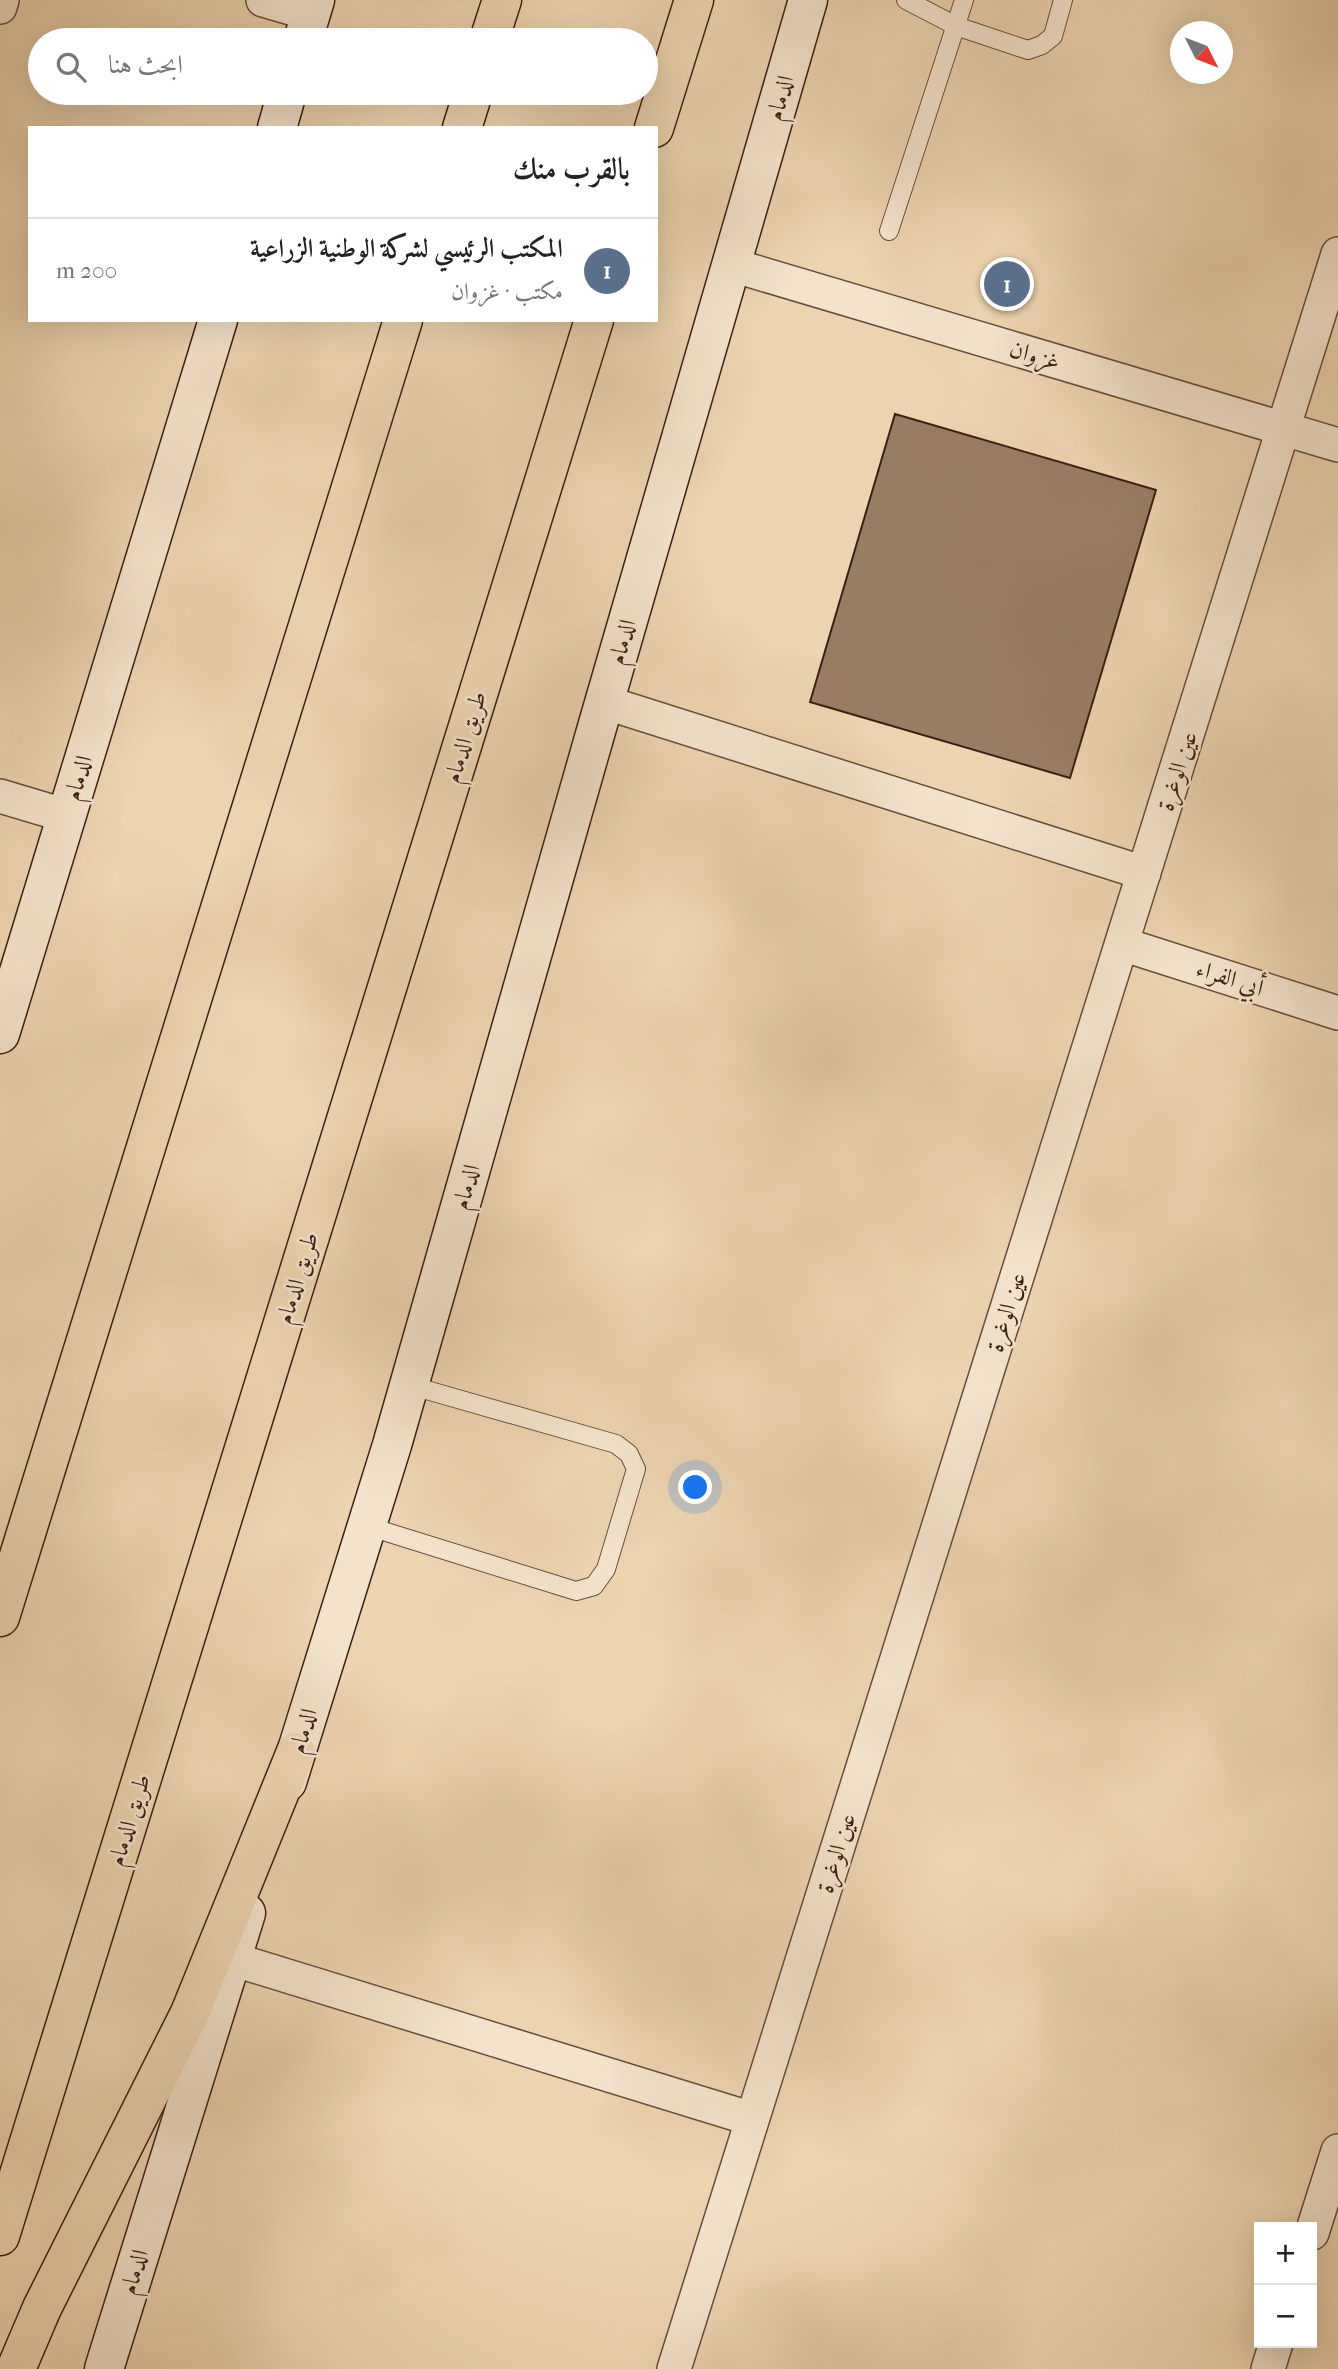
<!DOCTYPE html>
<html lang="ar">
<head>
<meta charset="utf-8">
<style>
  body { margin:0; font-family:"IM FELL French Canon",Amiri,serif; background:#f6f6f6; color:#222; direction:rtl }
  .controls { position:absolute; right:21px; bottom:21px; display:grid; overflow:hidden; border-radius:0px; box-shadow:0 7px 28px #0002 }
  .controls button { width:63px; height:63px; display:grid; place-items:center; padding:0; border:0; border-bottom:2px solid #e0e0e0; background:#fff; color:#222; font:35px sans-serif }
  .compass { position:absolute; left:1170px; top:21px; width:63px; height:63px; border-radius:50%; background:#fff; box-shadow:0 7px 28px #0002; rotate:132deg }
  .you { position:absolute; left:696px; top:1488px; width:24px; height:24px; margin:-18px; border:5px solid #fff; border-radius:50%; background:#1a73e8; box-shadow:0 0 0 10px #1a73e833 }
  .badge { display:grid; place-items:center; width:46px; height:46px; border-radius:50%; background:#ea580c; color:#fff; font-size:23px; font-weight:700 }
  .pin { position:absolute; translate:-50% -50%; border:4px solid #fff; box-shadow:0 2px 7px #0006 }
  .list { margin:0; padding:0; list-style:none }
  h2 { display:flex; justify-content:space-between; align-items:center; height:91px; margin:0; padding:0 28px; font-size:30px }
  h2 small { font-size:23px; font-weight:400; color:#767676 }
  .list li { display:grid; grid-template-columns:46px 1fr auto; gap:21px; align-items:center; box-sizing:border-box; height:105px; padding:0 28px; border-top:2px solid #e0e0e0 }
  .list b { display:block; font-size:26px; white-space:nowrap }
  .list p { margin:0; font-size:23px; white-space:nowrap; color:#767676 }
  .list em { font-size:23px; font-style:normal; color:#767676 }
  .icon { flex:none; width:38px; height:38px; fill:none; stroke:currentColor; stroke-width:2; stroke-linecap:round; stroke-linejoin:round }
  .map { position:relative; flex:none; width:1338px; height:2369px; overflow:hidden; direction:ltr }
  .search { position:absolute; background:#fff; box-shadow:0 7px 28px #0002; left:28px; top:28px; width:630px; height:77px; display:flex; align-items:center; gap:18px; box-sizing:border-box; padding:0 24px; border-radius:38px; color:#767676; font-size:26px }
  .panel { position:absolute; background:#fff; box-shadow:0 7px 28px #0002; left:28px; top:126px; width:630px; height:196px; border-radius:0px; direction:rtl }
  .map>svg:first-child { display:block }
  .building { fill:#987d65; stroke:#3e1f14; stroke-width:2 }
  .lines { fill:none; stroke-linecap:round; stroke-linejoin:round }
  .lane-casing { stroke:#6a4c3b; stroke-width:20 }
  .street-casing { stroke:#6a4c3b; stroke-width:36 }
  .secondary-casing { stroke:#3e1f14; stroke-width:41 }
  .highway-casing { stroke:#3e1f14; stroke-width:41 }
  .lane { stroke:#f3e3cc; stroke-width:18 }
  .street { stroke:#f3e3cc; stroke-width:33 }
  .secondary { stroke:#f3e3cc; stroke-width:38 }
  .highway { stroke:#ecd4b0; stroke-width:38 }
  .labels { text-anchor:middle; stroke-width:5; stroke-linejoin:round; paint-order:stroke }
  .street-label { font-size:24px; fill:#3e1f14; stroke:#f3e3cc }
</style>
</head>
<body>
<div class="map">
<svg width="1338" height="2369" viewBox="0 0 1338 2369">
  <rect width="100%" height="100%" fill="#ecd4b0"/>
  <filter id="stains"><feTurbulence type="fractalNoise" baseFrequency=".00286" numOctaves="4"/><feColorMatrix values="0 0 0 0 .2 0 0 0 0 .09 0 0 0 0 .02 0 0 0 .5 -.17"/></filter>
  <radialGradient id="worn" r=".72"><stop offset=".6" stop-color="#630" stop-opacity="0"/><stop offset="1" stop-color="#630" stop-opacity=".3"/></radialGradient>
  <path class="building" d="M895 414 1156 490 1070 778 810 702Z"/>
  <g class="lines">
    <defs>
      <path id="lane" d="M906 0 956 26 1028 50 1042 45 1053 36 1063 0
        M889 231 964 0
        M367 1526 576 1591 594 1586 606 1569 636 1469 629 1454 616 1444 409 1385"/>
      <path id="street" d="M263 0 311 14
        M0 7 2 0
        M732 265 1338 445
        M604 702 1144 873
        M0 796 67 816
        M1122 944 1338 1013
        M232 1959 752 2119
        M1312 2233 1338 2151
        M674 2369 1338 254
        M1268 2369 1276 2343"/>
      <path id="secondary" d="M303 40 315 0
        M277 128 287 93
        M0 1034 218 320
        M287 1782 392 1445 598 724 808 0
        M104 2369 246 1913"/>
      <path id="highway" d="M489 40 502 0
        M462 128 473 93
        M654 128 694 0
        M0 1617 403 320
        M0 2236 594 320
        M16 2369 42 2308 190 2013 296 1752"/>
    </defs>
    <use href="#lane" class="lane-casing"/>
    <use href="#street" class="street-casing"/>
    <use href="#secondary" class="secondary-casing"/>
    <use href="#highway" class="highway-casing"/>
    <use href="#lane" class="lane"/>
    <use href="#street" class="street"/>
    <use href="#secondary" class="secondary"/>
    <use href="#highway" class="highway"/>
  </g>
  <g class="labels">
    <g class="street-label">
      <text transform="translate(780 98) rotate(-74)" y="8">الدمام</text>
      <text transform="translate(1035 355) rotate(17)" y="8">غزوان</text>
      <text transform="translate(622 642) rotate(-74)" y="8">الدمام</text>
      <text transform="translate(465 737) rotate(-73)" y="8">طريق الدمام</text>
      <text transform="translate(1177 771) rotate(-72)" y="8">عين الوغرة</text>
      <text transform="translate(78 778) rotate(-73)" y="8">الدمام</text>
      <text transform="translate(1230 978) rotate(18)" y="8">أبي الفراء</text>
      <text transform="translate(466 1187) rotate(-74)" y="8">الدمام</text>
      <text transform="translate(297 1278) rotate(-73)" y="8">طريق الدمام</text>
      <text transform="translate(1006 1312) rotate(-73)" y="8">عين الوغرة</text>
      <text transform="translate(303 1731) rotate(-73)" y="8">الدمام</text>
      <text transform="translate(129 1820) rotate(-73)" y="8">طريق الدمام</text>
      <text transform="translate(836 1853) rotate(-73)" y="8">عين الوغرة</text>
      <text transform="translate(134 2272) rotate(-73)" y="8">الدمام</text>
    </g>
  </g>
  <rect width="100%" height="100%" filter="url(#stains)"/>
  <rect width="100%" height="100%" fill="url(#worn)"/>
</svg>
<div class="controls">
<button>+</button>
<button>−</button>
</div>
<svg class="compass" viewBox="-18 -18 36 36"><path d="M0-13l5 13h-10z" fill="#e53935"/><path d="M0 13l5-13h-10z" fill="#767676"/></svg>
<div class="you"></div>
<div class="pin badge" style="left:1007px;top:284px;background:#5c6f8a">1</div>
<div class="search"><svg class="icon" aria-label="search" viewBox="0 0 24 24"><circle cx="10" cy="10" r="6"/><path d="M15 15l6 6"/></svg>ابحث هنا</div>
<section class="panel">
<h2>بالقرب منك<small></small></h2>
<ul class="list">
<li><span class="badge" style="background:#5c6f8a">1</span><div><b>المكتب الرئيسي لشركة الوطنية الزراعية</b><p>مكتب · غزوان</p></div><em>200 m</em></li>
</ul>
</section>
</div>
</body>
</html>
